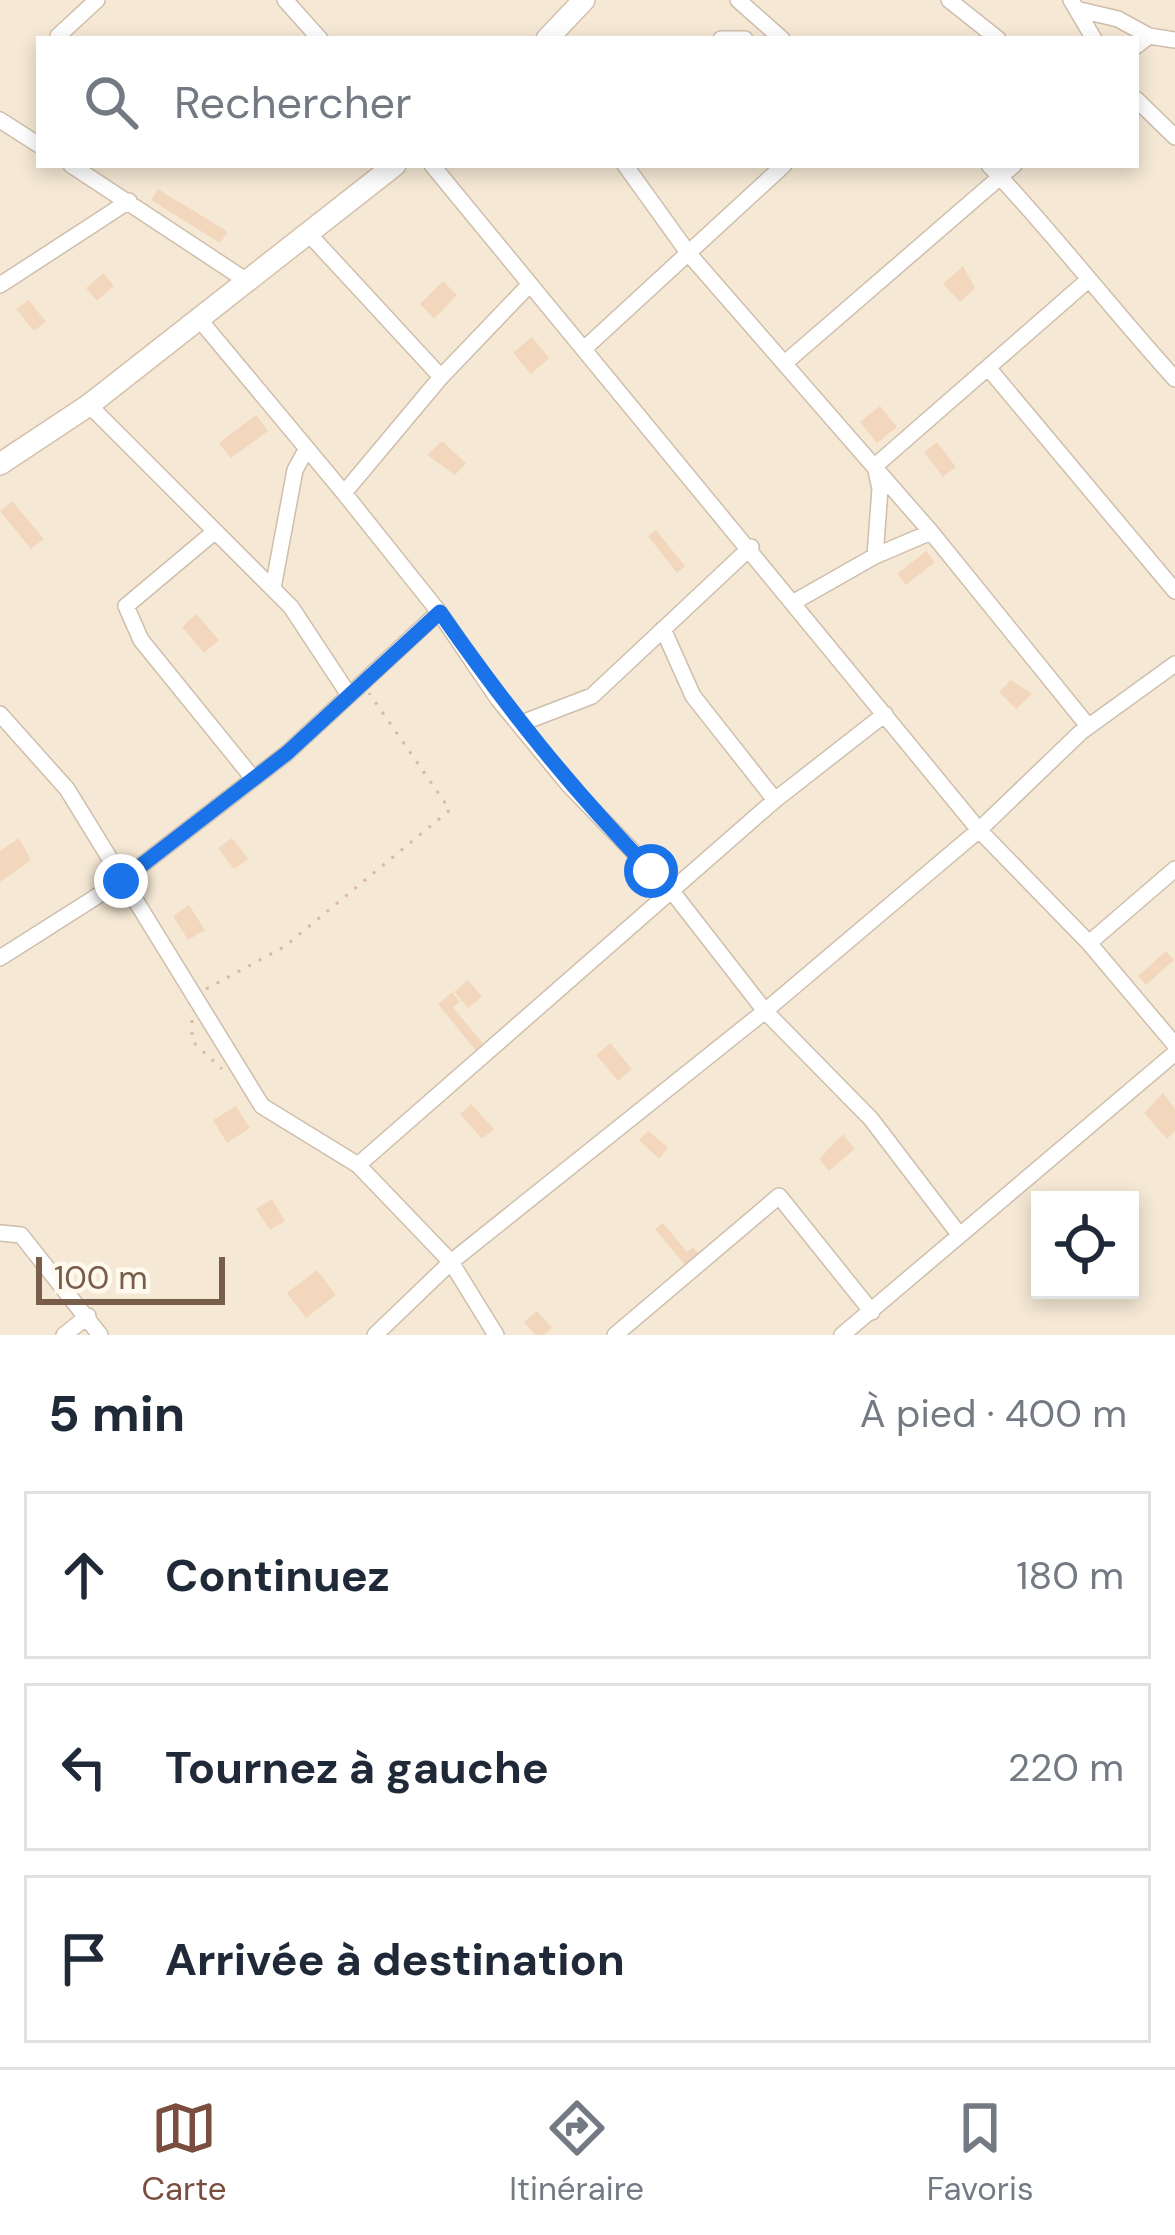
<!DOCTYPE html>
<html lang="fr">
<head>
<meta charset="utf-8">
<style>
  body { margin:0; font-family:"DM Sans",sans-serif; background:#f6f6f7; color:#1f2937 }
  .controls { position:absolute; right:36px; bottom:36px; display:grid; overflow:hidden; border-radius:0px; box-shadow:0 6px 18px #0003 }
  .controls button { width:108px; height:108px; display:grid; place-items:center; padding:0; border:0; border-bottom:3px solid #e0e1e3; background:#fff; color:#1f2937; font:60px sans-serif }
  .scale { position:absolute; left:36px; bottom:30px; width:189px; box-sizing:border-box; padding-left:12px; border:6px solid #785e4a; border-top:0; font-size:33px; line-height:42px; white-space:nowrap; color:#785e4a; -webkit-text-stroke:9px #fff9ee; paint-order:stroke }
  .stop { position:absolute; width:36px; height:36px; margin:-27px; border:9px solid #1a73e8; border-radius:50%; background:#fff }
  .stop.end { background:#1a73e8; border-color:#fff; box-shadow:0 3px 12px #0008 }
  .list { margin:0; padding:0; list-style:none }
  h2 { display:flex; justify-content:space-between; align-items:center; height:156px; margin:0; padding:0 48px; font-size:51px }
  h2 small { font-size:39px; font-weight:400; color:#747a83 }
  .list li { display:grid; grid-template-columns:78px 1fr auto; gap:36px; align-items:center; box-sizing:border-box; height:168px; margin:0 24px 24px; padding:0 24px; border:3px solid #e0e1e3; border-radius:0px }
  .list b { display:block; font-size:45px; white-space:nowrap }
  .list em { font-size:39px; font-style:normal; color:#747a83 }
  .icon { flex:none; width:66px; height:66px; fill:none; stroke:currentColor; stroke-width:2; stroke-linecap:round; stroke-linejoin:round }
  .map { position:relative; flex:none; width:1175px; height:1335px; overflow:hidden }
  .search { position:absolute; background:#fff; box-shadow:0 6px 18px #0003; left:36px; right:36px; top:36px; height:132px; display:flex; align-items:center; gap:30px; box-sizing:border-box; padding:0 42px; border-radius:0px; color:#747a83; font-size:45px }
  .sheet { height:732px; background:#fff }
  nav { display:flex; justify-content:space-around; align-items:center; box-sizing:border-box; height:168px; border-top:3px solid #e0e1e3; background:#fff; font-size:33px; color:#747a83 }
  nav a { display:grid; justify-items:center; gap:6px }
  nav .on { color:#7a4d3f }
  .map>svg:first-child { display:block }
  .residential { fill:#f5e9d5; fill-rule:evenodd }
  .building { fill:#f3d7bd }
  .lines { fill:none; stroke-linecap:round; stroke-linejoin:round }
  .street-casing { stroke:#cfbeac; stroke-width:18 }
  .secondary-casing { stroke:#d5c1ac; stroke-width:24 }
  .path { stroke:#d9baa0; stroke-width:3; stroke-dasharray:3 9; stroke-linecap:butt }
  .street { stroke:#fff; stroke-width:15 }
  .secondary { stroke:#fff; stroke-width:21 }
  .route { stroke:#1a73e8; stroke-width:15 }
</style>
</head>
<body>
<div class="map">
<svg width="1175" height="1335" viewBox="0 0 1175 1335">
  <rect width="100%" height="100%" fill="#fdf6e7"/>
  <path class="residential" d="M0 0H1175V1335H0ZM39 39H1136V165H39ZM1040 1200H1130V1290H1040Z"/>
  <path class="building" d="M158 189 228 232 220 243 151 200Z
    M963 266 975 288 960 302 943 284Z
    M103 273 114 286 97 301 86 288Z
    M443 281 457 295 434 319 420 304Z
    M29 300 46 322 34 331 16 309Z
    M532 337 549 358 531 374 513 353Z
    M880 406 897 427 877 443 860 422Z
    M256 415 268 431 231 458 219 443Z
    M442 441 466 463 455 475 427 455Z
    M937 442 956 467 943 477 924 452Z
    M12 501 44 539 31 549 0 511Z
    M656 530 685 566 677 573 648 536Z
    M926 551 935 562 906 585 897 574Z
    M196 614 219 640 204 653 182 627Z
    M1011 680 1032 694 1016 709 999 692Z
    M19 838 31 860 0 882V851Z
    M232 838 248 859 234 869 218 848Z
    M189 905 205 930 188 940 173 916Z
    M1166 951 1174 960 1146 985 1138 976Z
    M468 980 482 997 468 1008 454 992Z
    M452 992 460 1002 453 1007 484 1045 476 1051 438 1004Z
    M610 1043 632 1069 618 1081 596 1055Z
    M1163 1093 1175 1109V1131L1167 1139 1144 1113Z
    M471 1104 494 1129 482 1139 460 1114Z
    M236 1106 250 1128 227 1143 213 1120Z
    M648 1131 668 1147 659 1159 639 1140Z
    M843 1134 855 1149 829 1171 819 1159Z
    M272 1199 285 1221 270 1230 256 1209Z
    M663 1223 687 1252 693 1247 699 1254 685 1265 655 1229Z
    M317 1270 336 1295 306 1318 287 1293Z
    M537 1311 552 1328 544 1335H535L524 1322Z"/>
  <g class="lines">
    <defs>
      <path id="street" d="M285 0 320 39
        M738 0 782 39
        M949 0 998 39
        M1071 0 1094 39
        M1080 10 1118 19 1149 36
        M58 36 97 0
        M721 39H745
        M1136 46 1149 36 1175 40
        M1136 99 1175 137
        M0 120 39 145
        M71 165 247 281
        M432 165 979 830 1089 943 1175 1045
        M625 165 689 254 931 532
        M989 165C1054 234 1111 308 1175 379
        M308 233 441 377 530 284
        M0 285 129 201
        M199 319 344 493 441 377
        M585 348 784 165
        M786 362 1014 165
        M990 370 1175 591
        M89 405 291 607 349 695
        M213 533 126 606 141 640 252 777
        M875 556 931 532 1088 726
        M273 588 295 470 306 450
        M794 602 875 556 880 489 875 466 1087 281
        M439 612 498 699 568 784 674 894 765 1011 871 1119 958 1233
        M663 629 693 696 775 800
        M0 714 67 789 262 1106 358 1165 451 1262 375 1335
        M519 724 592 696 751 547
        M1089 943 1175 869
        M0 958 121 881 287 753 439 612 344 493
        M358 1165 775 800 885 714
        M0 1233 21 1235 100 1335
        M64 1335 88 1316
        M496 1335 451 1262 765 1011 979 830 1081 732 1175 664
        M615 1335 779 1196 872 1312
        M842 1335 1175 1053"/>
      <path id="secondary" d="M547 39 584 0
        M0 464 89 405 395 165"/>
    </defs>
    <use href="#street" class="street-casing"/>
    <use href="#secondary" class="secondary-casing"/>
    <path class="path" d="M206 989 284 947 450 810 369 693
      M192 1020V1041L222 1069"/>
    <use href="#street" class="street"/>
    <use href="#secondary" class="secondary"/>
  </g>
  <g class="lines">
    <path class="route" d="M121 881 287 753 440 612C507 708 569 786 651 871"/>
  </g>
</svg>
<div class="controls">
<button><svg class="icon" aria-label="locate" viewBox="0 0 24 24"><circle cx="12" cy="12" r="6"/><path d="M12 2v4M12 18v4M2 12h4M18 12h4"/></svg></button>
</div>
<div class="scale">100 m</div>
<div class="stop" style="left:651px;top:871px"></div>
<div class="stop end" style="left:121px;top:881px"></div>
<div class="search"><svg class="icon" aria-label="search" viewBox="0 0 24 24"><circle cx="10" cy="10" r="6"/><path d="M15 15l6 6"/></svg>Rechercher</div>
</div>
<section class="sheet">
<h2>5 min<small>À pied · 400 m</small></h2>
<ul class="list">
<li><svg class="icon" aria-label="ahead" viewBox="0 0 24 24"><path d="M12 20V5M6 11l6-6 6 6"/></svg><div><b>Continuez</b></div><em>180 m</em></li>
<li><svg class="icon" aria-label="left" viewBox="0 0 24 24"><path d="M17 20v-9H6M10 6l-5 5 5 5"/></svg><div><b>Tournez à gauche</b></div><em>220 m</em></li>
<li><svg class="icon" aria-label="arrive" viewBox="0 0 24 24"><path d="M6 21V4h12l-3 4 3 4H6"/></svg><div><b>Arrivée à destination</b></div></li>
</ul>
</section>
<nav>
<a class="on"><svg class="icon" aria-label="map" viewBox="0 0 24 24"><path d="M3 6l6-2 6 2 6-2v14l-6 2-6-2-6 2zM9 4v14M15 6v14"/></svg>Carte</a>
<a><svg class="icon" aria-label="directions" viewBox="0 0 24 24"><path d="M12 3l9 9-9 9-9-9zM9 14v-3h6M13 9l2 2-2 2"/></svg>Itinéraire</a>
<a><svg class="icon" aria-label="saved" viewBox="0 0 24 24"><path d="M7 4h10v16l-5-4-5 4z"/></svg>Favoris</a>
</nav>
</body>
</html>
